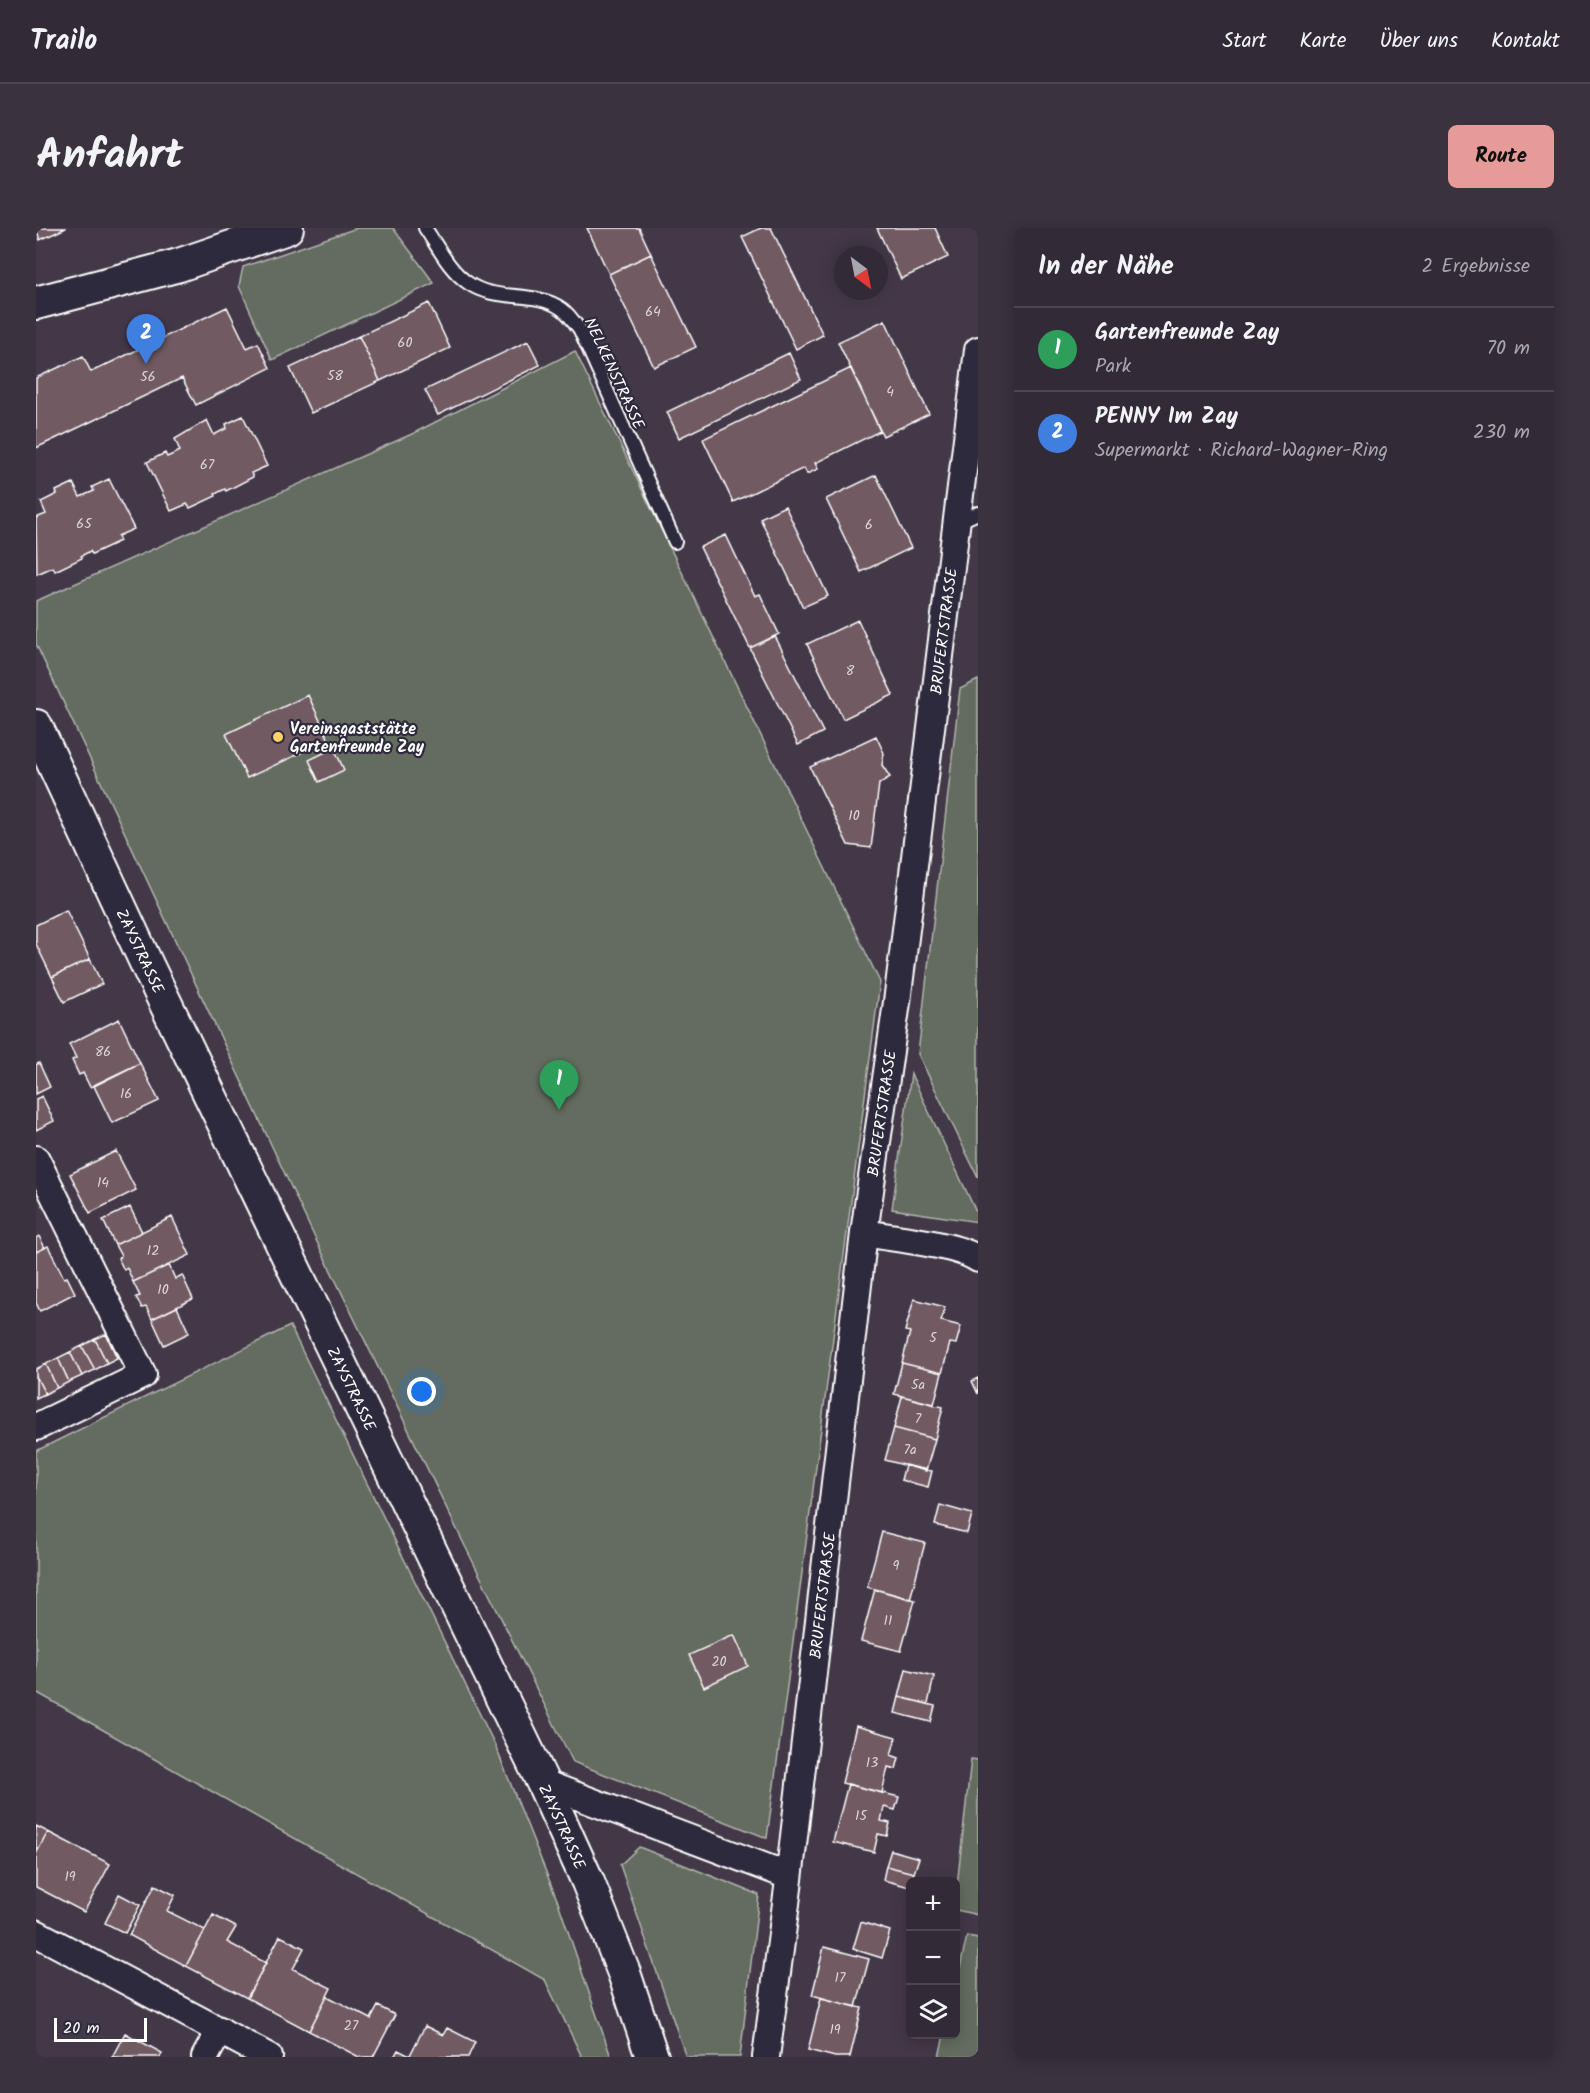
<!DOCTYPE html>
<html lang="de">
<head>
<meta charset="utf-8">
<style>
  body { margin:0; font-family:Kalam,sans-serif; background:#3a323e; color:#f1f3f6 }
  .controls { position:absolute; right:18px; bottom:18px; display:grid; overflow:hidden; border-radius:9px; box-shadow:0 3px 15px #0003 }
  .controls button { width:54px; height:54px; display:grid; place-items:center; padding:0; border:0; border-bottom:2px solid #4d4651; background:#322a36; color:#f1f3f6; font:30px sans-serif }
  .compass { position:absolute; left:798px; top:18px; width:54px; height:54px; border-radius:50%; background:#322a36; box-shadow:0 3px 15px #0003; rotate:148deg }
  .scale { position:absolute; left:18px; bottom:15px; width:93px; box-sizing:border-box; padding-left:6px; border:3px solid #fff; border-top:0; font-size:16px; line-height:21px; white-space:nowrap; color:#fff; -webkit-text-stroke:4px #2f2a3d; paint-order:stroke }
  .you { position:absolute; left:386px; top:1164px; width:21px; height:21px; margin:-15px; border:4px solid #fff; border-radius:50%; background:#1a73e8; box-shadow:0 0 0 9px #1a73e833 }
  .badge { display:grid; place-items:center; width:39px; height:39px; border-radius:50%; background:#e69b98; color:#fff; font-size:20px; font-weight:700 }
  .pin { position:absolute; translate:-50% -50px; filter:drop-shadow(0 2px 3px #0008) }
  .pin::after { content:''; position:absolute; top:32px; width:21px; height:18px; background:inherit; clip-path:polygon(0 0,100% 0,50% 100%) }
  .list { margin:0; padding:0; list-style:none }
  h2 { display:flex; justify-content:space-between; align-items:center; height:78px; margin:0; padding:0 24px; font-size:26px }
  h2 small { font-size:20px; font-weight:400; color:#a8a7ad }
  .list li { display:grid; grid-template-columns:39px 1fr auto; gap:18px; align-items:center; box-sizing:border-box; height:84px; padding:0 24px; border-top:2px solid #4d4651 }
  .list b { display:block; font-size:22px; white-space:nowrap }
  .list p { margin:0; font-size:20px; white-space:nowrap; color:#a8a7ad }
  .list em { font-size:20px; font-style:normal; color:#a8a7ad }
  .icon { flex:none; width:33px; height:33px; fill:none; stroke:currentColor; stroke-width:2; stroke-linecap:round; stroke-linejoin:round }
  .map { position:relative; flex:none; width:942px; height:1829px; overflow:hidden; border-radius:9px }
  header { display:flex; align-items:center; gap:36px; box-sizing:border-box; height:84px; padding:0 30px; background:#322a36; border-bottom:2px solid #4d4651 }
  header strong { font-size:28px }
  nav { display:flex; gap:33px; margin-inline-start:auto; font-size:21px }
  .intro { display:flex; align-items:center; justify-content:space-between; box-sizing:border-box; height:144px; padding:0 36px }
  h1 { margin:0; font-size:42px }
  .button { padding:15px 27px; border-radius:9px; background:#e69b98; color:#111; font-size:21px; font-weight:700 }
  main { display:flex; gap:36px; padding:0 36px }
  aside { flex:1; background:#322a36; border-radius:9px; box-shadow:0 3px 15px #0003 }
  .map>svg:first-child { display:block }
  .green { fill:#646c5f; stroke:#b2b6af; stroke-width:1.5 }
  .building { fill:#725a63; stroke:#fff; stroke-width:1.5 }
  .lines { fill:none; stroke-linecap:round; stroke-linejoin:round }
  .service-casing { stroke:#fff; stroke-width:16 }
  .minor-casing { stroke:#fff; stroke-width:30 }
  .tertiary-casing { stroke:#fff; stroke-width:36 }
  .service { stroke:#2f2a3d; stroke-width:12 }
  .minor { stroke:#2f2a3d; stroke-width:26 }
  .tertiary { stroke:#2f2a3d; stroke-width:32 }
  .poi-dot { fill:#ffd166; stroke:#2f2a3d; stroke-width:2 }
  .labels { text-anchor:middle; stroke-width:4.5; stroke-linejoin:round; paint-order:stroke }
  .number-label { font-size:14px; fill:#dcd6d8 }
  .street-label { font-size:16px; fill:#fff; stroke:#2f2a3d }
  .poi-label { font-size:16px; font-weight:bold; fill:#fff; stroke:#2f2a3d; text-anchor:start }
</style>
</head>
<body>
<header>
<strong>Trailo</strong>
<nav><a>Start</a><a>Karte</a><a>Über uns</a><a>Kontakt</a></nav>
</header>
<div class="intro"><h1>Anfahrt</h1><a class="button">Route</a></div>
<main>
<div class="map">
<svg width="942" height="1829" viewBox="0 0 942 1829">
  <rect width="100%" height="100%" fill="#433848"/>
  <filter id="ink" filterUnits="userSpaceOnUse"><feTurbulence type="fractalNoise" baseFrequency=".0167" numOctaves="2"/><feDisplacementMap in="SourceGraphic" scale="12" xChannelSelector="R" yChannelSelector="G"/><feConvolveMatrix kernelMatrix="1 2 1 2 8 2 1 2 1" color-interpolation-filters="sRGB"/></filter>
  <g filter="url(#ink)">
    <path class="green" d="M321 0H357L398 55 236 132 203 58 207 39Z
      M539 123 844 754 731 1610 537 1534 428 1316 279 1010 0 416V373L376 206Z
      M942 452V949L882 826 924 461Z
      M875 846 942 988V994L856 981Z
      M254 1098 459 1517 522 1674 575 1829H546L509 1752 0 1464V1223Z
      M935 1531 942 1532V1687L920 1682V1667Z
      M603 1619 723 1667 704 1829H650L584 1637Z
      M931 1708 942 1710V1829H903L908 1807 920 1806V1758Z"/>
    <path class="building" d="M0 0H30L4 12Z
      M551 0H603L615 26 573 46Z
      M725 0H735L787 107 760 121 706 9Z
      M841 0H899L912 29 865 51Z
      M615 26 660 119 618 139 573 46Z
      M393 75 414 120 344 153 323 108Z
      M191 79 211 120 222 115 234 140 160 177 146 150 0 220V150L47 128 55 144Z
      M849 92 893 186 847 208 802 114Z
      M323 108 344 153 275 185 254 140Z
      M492 113 504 137 402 187 389 162Z
      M753 125 765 151 643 210 631 184Z
      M815 140 844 203 779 235 782 241 771 246 768 240 697 274 667 211Z
      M207 188 231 238 215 245 217 249 190 263 189 261 179 266 180 268 154 280 151 276 135 283 111 234 129 225 131 229 144 223 139 211 171 192 178 207 191 200 190 196Z
      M840 247 875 320 825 344 790 271Z
      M73 251 98 301 82 308 84 313 56 326 54 323 45 328 46 330 19 343 17 339 1 346 0 290 10 286 5 274 21 266 20 263 37 255 44 269 58 263 56 259Z
      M749 278 792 368 767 379 724 290Z
      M690 307 719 368 724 366 743 406 714 420 664 319Z
      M822 392 857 467 807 491 771 416Z
      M739 408 787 504 762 517 714 420Z
      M272 467 293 512 211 550 190 506Z
      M840 508 848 525 846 537 854 549 843 556 835 620 812 617 774 539Z
      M298 520 308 542 283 554 273 532Z
      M30 682 54 731 16 749 0 716V697Z
      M54 731 66 756 28 774 16 749Z
      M83 791 104 835 54 859 47 845 43 847 36 832 40 830 33 816Z
      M3 835 14 859 0 866V837Z
      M104 835 123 873 76 895 58 858Z
      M6 868 18 893 0 902V871Z
      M80 923 100 962 54 985 34 946Z
      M94 979 106 1004 79 1017 67 992Z
      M136 989 154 1027 97 1054 91 1040 88 1042 82 1030 85 1028 79 1017Z
      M3 1008 9 1020 0 1024V1010Z
      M12 1018 28 1050 31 1049 39 1065 4 1083 0 1075V1024Z
      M133 1037 139 1051 146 1047 157 1071 116 1091 110 1079 106 1080 100 1069 104 1068 97 1054Z
      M878 1071 909 1079 905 1093 925 1098 920 1116 914 1115 906 1145 866 1135 874 1104 869 1103Z
      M141 1079 153 1105 128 1117 116 1091Z
      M70 1106 81 1130 71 1135 59 1111Z
      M59 1111 71 1135 59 1142 46 1118Z
      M46 1118 59 1142 46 1148 34 1124Z
      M34 1124 46 1148 33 1154 22 1130Z
      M22 1130 33 1154 21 1160 10 1136Z
      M866 1135 906 1145 898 1176 858 1166Z
      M10 1136 21 1160 9 1166 0 1148V1141Z
      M0 1148 9 1166 0 1170Z
      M942 1150V1166L936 1153Z
      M866 1168 907 1179 899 1211 858 1200Z
      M858 1200 899 1211 890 1243 849 1232Z
      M869 1237 896 1243 892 1259 865 1252Z
      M904 1277 936 1286 931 1305 899 1297Z
      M846 1304 889 1315 874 1371 831 1359Z
      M839 1361 879 1372 865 1423 825 1413Z
      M698 1407 712 1438 668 1459 653 1427Z
      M870 1441 898 1448 892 1476 863 1469Z
      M863 1469 899 1478 895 1494 859 1485Z
      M820 1498 860 1509 855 1527 863 1530 860 1541 852 1539 846 1565 806 1555Z
      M812 1556 863 1569 859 1582 848 1579 845 1593 854 1595 851 1608 842 1606 838 1624 797 1614Z
      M0 1598 12 1604 0 1626Z
      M12 1604 74 1636 48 1684 0 1659V1626Z
      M855 1622 883 1630 878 1645 850 1638Z
      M850 1638 878 1645 874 1659 847 1652Z
      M119 1657 139 1667 131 1683 169 1702 150 1738 93 1707Z
      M83 1666 104 1677 89 1705 69 1695Z
      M177 1687 200 1699 191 1714 230 1735 211 1770 150 1738Z
      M825 1694 854 1703 846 1730 817 1721Z
      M244 1708 268 1720 257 1741 295 1760 273 1803 211 1770Z
      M788 1719 833 1731 820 1779 776 1767Z
      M291 1768 335 1791 342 1778 359 1787 337 1829H323L273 1803Z
      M785 1770 826 1780 814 1829H799L772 1822Z
      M389 1798 407 1807 411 1800 439 1814 432 1829H373Z
      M89 1805 126 1825 124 1829H76Z
      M362 1822 374 1828 373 1829H358Z"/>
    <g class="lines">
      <defs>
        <path id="service" d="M389 0C402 19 413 42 432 55 460 75 498 61 526 81 533 86 539 95 544 102L639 314
          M922 294 942 285"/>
        <g id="minor">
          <path d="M0 931 107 1147 0 1199"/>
          <path d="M828 1005C856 1010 921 1016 942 1031"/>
          <path d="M507 1555 753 1648"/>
          <path d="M0 1705 233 1829"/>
          <path d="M169 1829 184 1802"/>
          <path id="s1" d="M730 1829 752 1660 828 1005 861 774 942 122"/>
        </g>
        <g id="tertiary">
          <path d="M0 75 143 37 251 0"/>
          <path id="s2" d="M0 498 112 739 507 1555 552 1654 588 1745 616 1829"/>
        </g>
      </defs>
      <use href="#service" class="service-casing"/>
      <use href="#minor" class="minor-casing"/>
      <use href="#tertiary" class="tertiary-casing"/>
      <use href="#service" class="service"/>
      <use href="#minor" class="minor"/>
      <use href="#tertiary" class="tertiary"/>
    </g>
  </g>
  <circle class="poi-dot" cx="242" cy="509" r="6"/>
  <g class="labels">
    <g class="number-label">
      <text x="617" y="88">64</text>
      <text x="369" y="119">60</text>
      <text x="299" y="152">58</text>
      <text x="112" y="153">56</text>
      <text x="854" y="168">4</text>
      <text x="171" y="241">67</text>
      <text x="48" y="300">65</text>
      <text x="833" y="301">6</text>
      <text x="814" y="447">8</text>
      <text x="818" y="592">10</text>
      <text x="67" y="828">86</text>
      <text x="90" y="870">16</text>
      <text x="67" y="959">14</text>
      <text x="117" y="1027">12</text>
      <text x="127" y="1066">10</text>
      <text x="897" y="1114">5</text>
      <text x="882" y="1161">5a</text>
      <text x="882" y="1195">7</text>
      <text x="874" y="1226">7a</text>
      <text x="860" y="1342">9</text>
      <text x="852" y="1397">11</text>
      <text x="683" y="1438">20</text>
      <text x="836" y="1539">13</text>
      <text x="825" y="1592">15</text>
      <text x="34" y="1653">19</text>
      <text x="804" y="1754">17</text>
      <text x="315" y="1802">27</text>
      <text x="799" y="1806">19</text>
    </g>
    <g class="street-label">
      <text transform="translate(579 145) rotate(65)" y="6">NELKENSTRASSE</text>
      <text dy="6" stroke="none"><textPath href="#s1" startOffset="1437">BRUFERTSTRASSE</textPath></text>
      <text dy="6" stroke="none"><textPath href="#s2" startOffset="248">ZAYSTRASSE</textPath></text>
      <text dy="6" stroke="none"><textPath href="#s1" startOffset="951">BRUFERTSTRASSE</textPath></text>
      <text dy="6" stroke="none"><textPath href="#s2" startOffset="734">ZAYSTRASSE</textPath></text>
      <text dy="6" stroke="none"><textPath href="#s1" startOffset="465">BRUFERTSTRASSE</textPath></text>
      <text dy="6" stroke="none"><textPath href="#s2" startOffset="1220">ZAYSTRASSE</textPath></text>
    </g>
    <g class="poi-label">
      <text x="254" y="506">Vereinsgaststätte<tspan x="254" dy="18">Gartenfreunde Zay</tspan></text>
    </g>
  </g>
</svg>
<div class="controls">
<button>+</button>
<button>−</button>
<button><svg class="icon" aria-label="layers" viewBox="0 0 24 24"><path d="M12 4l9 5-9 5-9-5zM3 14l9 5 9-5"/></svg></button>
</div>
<svg class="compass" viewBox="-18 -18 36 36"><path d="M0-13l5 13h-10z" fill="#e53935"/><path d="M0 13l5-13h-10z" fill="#a8a7ad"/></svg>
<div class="scale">20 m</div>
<div class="you"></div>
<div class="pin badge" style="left:523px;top:882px;background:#2e9e5b">1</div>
<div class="pin badge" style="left:110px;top:136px;background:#3f7fe0">2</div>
</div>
<aside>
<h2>In der Nähe<small>2 Ergebnisse</small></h2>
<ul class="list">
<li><span class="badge" style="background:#2e9e5b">1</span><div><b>Gartenfreunde Zay</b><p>Park</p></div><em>70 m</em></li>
<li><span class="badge" style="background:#3f7fe0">2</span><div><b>PENNY Im Zay</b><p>Supermarkt · Richard-Wagner-Ring</p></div><em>230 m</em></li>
</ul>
</aside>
</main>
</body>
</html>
